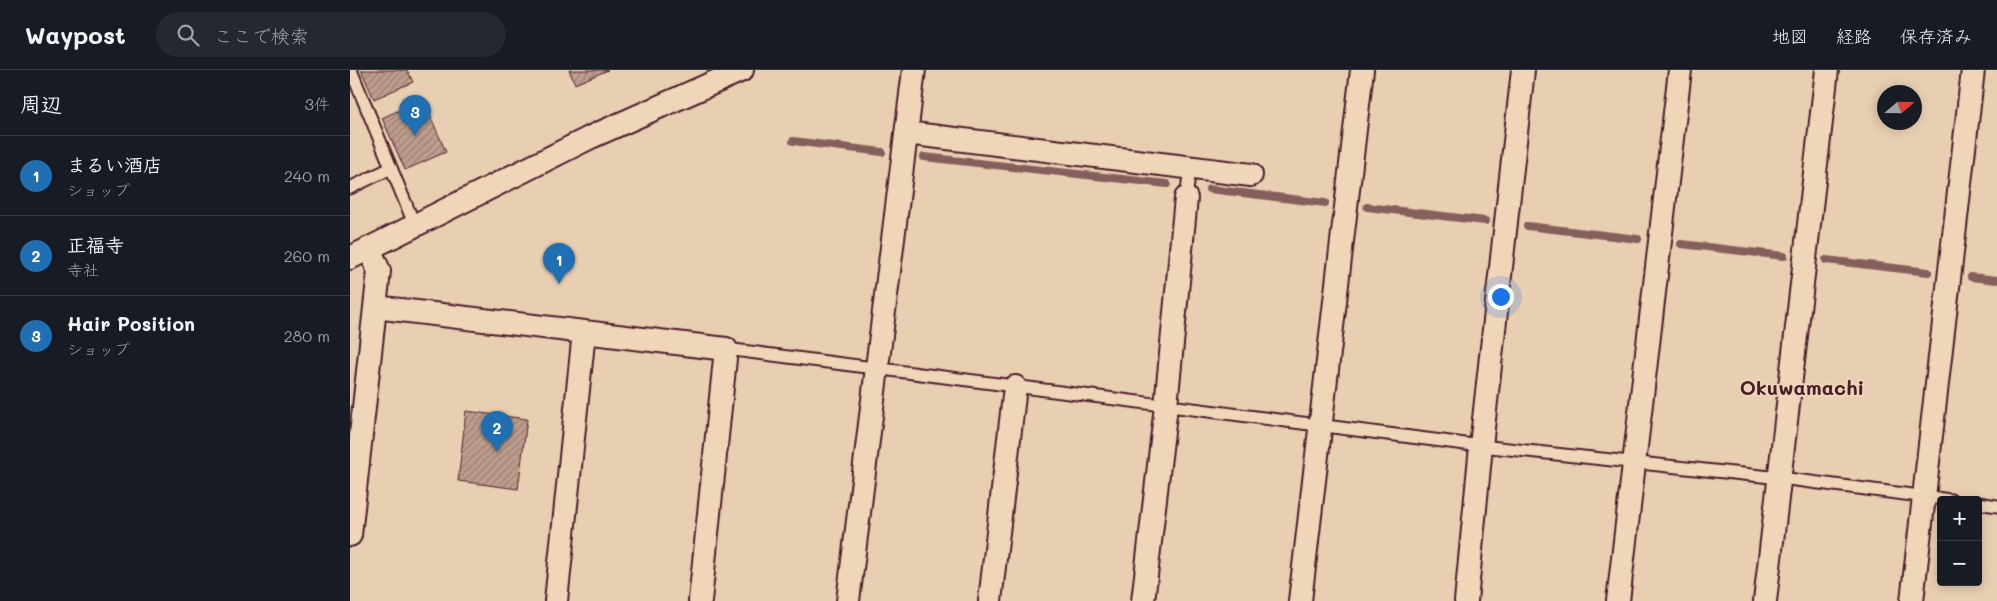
<!DOCTYPE html>
<html lang="ja">
<head>
<meta charset="utf-8">
<style>
  body { margin:0; font-family:Mali,"Klee One",sans-serif; background:#242831; color:#f1f3f6 }
  .controls { position:absolute; right:15px; bottom:15px; display:grid; overflow:hidden; border-radius:5px; box-shadow:0 2px 12px #0003 }
  .controls button { width:45px; height:45px; display:grid; place-items:center; padding:0; border:0; border-bottom:1px solid #363941; background:#171b24; color:#f1f3f6; font:25px sans-serif }
  .compass { position:absolute; left:1527px; top:15px; width:45px; height:45px; border-radius:50%; background:#171b24; box-shadow:0 2px 12px #0003; rotate:70deg }
  .you { position:absolute; left:1150px; top:226px; width:18px; height:18px; margin:-12px; border:4px solid #fff; border-radius:50%; background:#1a73e8; box-shadow:0 0 0 8px #1a73e833 }
  .badge { display:grid; place-items:center; width:32px; height:32px; border-radius:50%; background:#1f6fb2; color:#fff; font-size:16px; font-weight:700 }
  .pin { position:absolute; translate:-50% -41px; filter:drop-shadow(0 1px 2px #0008) }
  .pin::after { content:''; position:absolute; top:26px; width:18px; height:15px; background:inherit; clip-path:polygon(0 0,100% 0,50% 100%) }
  .list { margin:0; padding:0; list-style:none }
  h2 { display:flex; justify-content:space-between; align-items:center; height:65px; margin:0; padding:0 20px; font-size:21px }
  h2 small { font-size:16px; font-weight:400; color:#9ea1a6 }
  .list li { display:grid; grid-template-columns:32px 1fr auto; gap:15px; align-items:center; box-sizing:border-box; height:80px; padding:0 20px; border-top:1px solid #363941 }
  .list b { display:block; font-size:19px; white-space:nowrap }
  .list p { margin:0; font-size:16px; white-space:nowrap; color:#9ea1a6 }
  .list em { font-size:16px; font-style:normal; color:#9ea1a6 }
  .icon { flex:none; width:28px; height:28px; fill:none; stroke:currentColor; stroke-width:2; stroke-linecap:round; stroke-linejoin:round }
  .map { position:relative; flex:none; width:1647px; height:531px; overflow:hidden }
  header { display:flex; align-items:center; gap:30px; box-sizing:border-box; height:70px; padding:0 25px; background:#171b24; border-bottom:1px solid #363941 }
  header strong { font-size:24px }
  nav { display:flex; gap:28px; margin-inline-start:auto; font-size:18px }
  .search { width:350px; height:45px; background:#242831; display:flex; align-items:center; gap:12px; box-sizing:border-box; padding:0 18px; border-radius:28px; color:#9ea1a6; font-size:19px }
  main { display:flex }
  aside { flex:1; background:#171b24 }
  .map>svg:first-child { display:block }
  .lines { fill:none; stroke-linecap:round; stroke-linejoin:round }
  .stream { stroke:#845f5c; stroke-width:8 }
  .building { fill:url(#building-hatch); stroke:#4a1f2b }
  .service-casing { stroke:#4a1f2b; stroke-width:15 }
  .minor-casing { stroke:#4a1f2b; stroke-width:26 }
  .service { stroke:#f0d6b8; stroke-width:11 }
  .minor { stroke:#f0d6b8; stroke-width:22 }
  .labels { text-anchor:middle; stroke-width:4; stroke-linejoin:round; paint-order:stroke }
  .quarter-label { font-size:20px; font-weight:bold; fill:#4a1f2b; stroke:#f0d6b8 }
</style>
</head>
<body>
<header>
<strong>Waypost</strong>
<div class="search"><svg class="icon" aria-label="search" viewBox="0 0 24 24"><circle cx="10" cy="10" r="6"/><path d="M15 15l6 6"/></svg>ここで検索</div>
<nav><a>地図</a><a>経路</a><a>保存済み</a></nav>
</header>
<main>
<aside>
<h2>周辺<small>3件</small></h2>
<ul class="list">
<li><span class="badge">1</span><div><b>まるい酒店</b><p>ショップ</p></div><em>240 m</em></li>
<li><span class="badge">2</span><div><b>正福寺</b><p>寺社</p></div><em>260 m</em></li>
<li><span class="badge">3</span><div><b>Hair Position</b><p>ショップ</p></div><em>280 m</em></li>
</ul>
</aside>
<div class="map">
<svg width="1647" height="531" viewBox="0 0 1647 531">
  <defs>
    <pattern id="building-hatch" width="6" height="6" patternUnits="userSpaceOnUse" patternTransform="scale(1.25)"><rect width="6" height="6" fill="#bd9d8d"/><path d="M-1 1l2-2M0 6l6-6M5 7l2-2" fill="none" stroke="#9c7f73"/></pattern>
  </defs>
  <rect width="100%" height="100%" fill="#e9cfb2"/>
  <filter id="ink" filterUnits="userSpaceOnUse"><feTurbulence type="fractalNoise" baseFrequency=".02" numOctaves="2"/><feDisplacementMap in="SourceGraphic" scale="10" xChannelSelector="R" yChannelSelector="G"/><feConvolveMatrix kernelMatrix="1 2 1 2 8 2 1 2 1" color-interpolation-filters="sRGB"/></filter>
  <g filter="url(#ink)">
    <g class="lines">
      <path class="stream" d="M443 71 532 82
        M574 87 817 114
        M859 119 975 133
        M1017 137 1135 151
        M1177 156 1288 169
        M1331 174 1434 186
        M1476 190 1578 202
        M1621 207 1647 210"/>
    </g>
    <path class="building" d="M11 0H57L63 12 24 29Z
      M219 0H258L225 14Z
      M73 29 96 82 55 100 32 48Z
      M116 341 177 349 168 419 108 411Z"/>
    <g class="lines">
      <defs>
        <path id="service" d="M1 0 65 156
          M0 118 41 98
          M836 128 840 98
          M376 279 1131 376 1430 408 1601 430
          M1628 433 1647 436"/>
        <path id="minor" d="M556 63 901 105
          M0 188 241 67 392 0
          M25 237 376 279 350 531
          M0 465 29 201 19 178
          M206 531 234 262
          M498 531 564 0
          M640 531 665 317
          M793 531 816 336 836 128
          M950 531 1012 0
          M1116 531 1131 376 1173 0
          M1268 531 1330 0
          M1415 531 1477 0
          M1562 531 1623 0"/>
      </defs>
      <use href="#service" class="service-casing"/>
      <use href="#minor" class="minor-casing"/>
      <use href="#service" class="service"/>
      <use href="#minor" class="minor"/>
    </g>
  </g>
  <g class="labels">
    <g class="quarter-label">
      <text x="1452" y="325">Okuwamachi</text>
    </g>
  </g>
</svg>
<div class="controls">
<button>+</button>
<button>−</button>
</div>
<svg class="compass" viewBox="-18 -18 36 36"><path d="M0-13l5 13h-10z" fill="#e53935"/><path d="M0 13l5-13h-10z" fill="#9ea1a6"/></svg>
<div class="you"></div>
<div class="pin badge" style="left:209px;top:214px">1</div>
<div class="pin badge" style="left:147px;top:382px">2</div>
<div class="pin badge" style="left:65px;top:66px">3</div>
</div>
</main>
</body>
</html>
